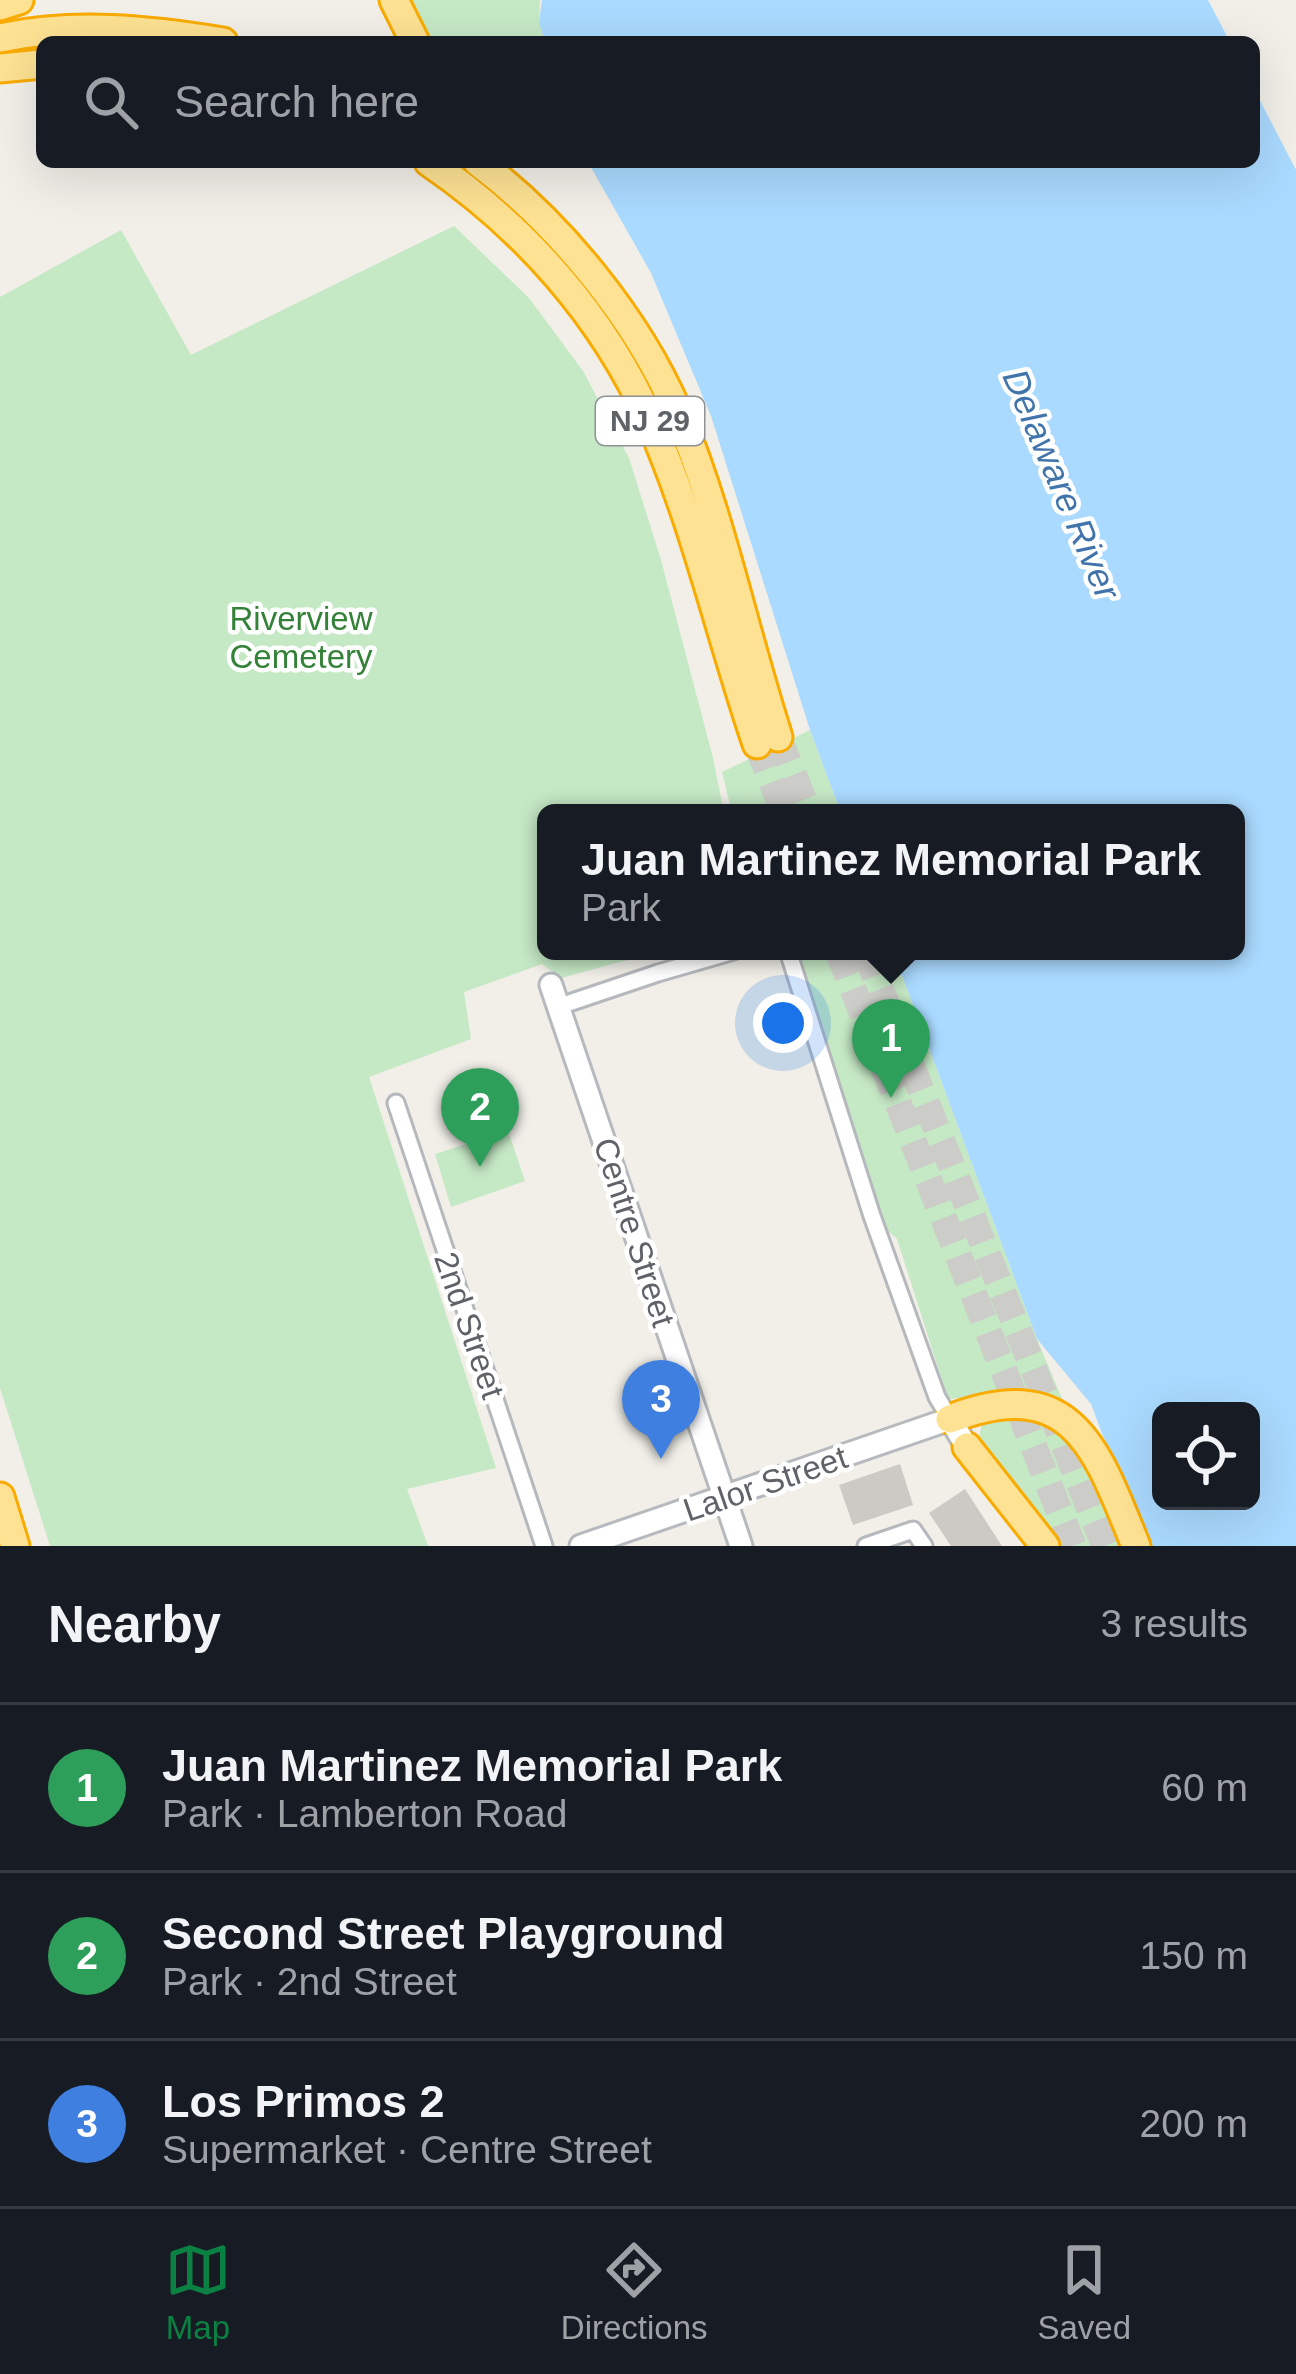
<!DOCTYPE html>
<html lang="en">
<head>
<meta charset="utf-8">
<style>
  body { margin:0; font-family:Arial,sans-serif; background:#242831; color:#f1f3f6 }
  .controls { position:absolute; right:36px; bottom:36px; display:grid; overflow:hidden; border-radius:18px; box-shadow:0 12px 48px #0002 }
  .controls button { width:108px; height:108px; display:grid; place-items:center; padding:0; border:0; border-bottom:3px solid #363941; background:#171b24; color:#f1f3f6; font:60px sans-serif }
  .you { position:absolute; left:783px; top:1023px; width:42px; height:42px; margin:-30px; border:9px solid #fff; border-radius:50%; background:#1a73e8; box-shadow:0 0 0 18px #1a73e833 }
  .badge { display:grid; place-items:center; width:78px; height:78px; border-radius:50%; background:#0b8043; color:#fff; font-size:39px; font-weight:700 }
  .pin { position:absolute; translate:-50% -99px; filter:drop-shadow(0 3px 6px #0008) }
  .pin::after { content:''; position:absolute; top:63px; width:42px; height:36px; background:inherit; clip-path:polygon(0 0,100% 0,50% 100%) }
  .popup { position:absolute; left:537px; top:804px; width:708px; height:156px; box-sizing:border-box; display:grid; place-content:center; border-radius:18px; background:#171b24; filter:drop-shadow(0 3px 9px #0005); font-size:39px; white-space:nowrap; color:#9ea1a6 }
  .popup b { font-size:45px; color:#f1f3f6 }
  .popup::after { content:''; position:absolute; left:50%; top:100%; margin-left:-24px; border:24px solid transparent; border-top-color:#171b24 }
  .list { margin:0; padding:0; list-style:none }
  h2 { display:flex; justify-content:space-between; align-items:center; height:156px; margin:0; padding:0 48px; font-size:51px }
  h2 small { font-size:39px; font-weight:400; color:#9ea1a6 }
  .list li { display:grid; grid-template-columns:78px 1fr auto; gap:36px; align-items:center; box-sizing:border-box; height:168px; padding:0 48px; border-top:3px solid #363941 }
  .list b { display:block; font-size:45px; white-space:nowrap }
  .list p { margin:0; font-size:39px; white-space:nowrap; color:#9ea1a6 }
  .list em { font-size:39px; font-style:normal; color:#9ea1a6 }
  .icon { flex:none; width:66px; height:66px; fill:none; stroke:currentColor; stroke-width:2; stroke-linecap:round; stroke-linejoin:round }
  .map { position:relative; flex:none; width:1296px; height:1546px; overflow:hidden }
  .search { position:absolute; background:#171b24; box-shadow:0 12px 48px #0002; left:36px; right:36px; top:36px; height:132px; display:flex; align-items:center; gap:30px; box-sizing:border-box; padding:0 42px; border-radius:18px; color:#9ea1a6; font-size:45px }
  .sheet { height:660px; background:#171b24 }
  nav { display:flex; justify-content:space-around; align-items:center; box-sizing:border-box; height:168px; border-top:3px solid #363941; background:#171b24; font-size:33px; color:#9ea1a6 }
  nav a { display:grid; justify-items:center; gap:6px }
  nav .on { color:#0b8043 }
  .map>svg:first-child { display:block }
  .green { fill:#c5e8c5 }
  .water { fill:#aadaff; fill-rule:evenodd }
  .building { fill:#cccac5 }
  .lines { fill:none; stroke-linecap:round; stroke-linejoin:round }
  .highway-tunnel { stroke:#ccccc8; stroke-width:27; stroke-dasharray:27 14; stroke-linecap:butt }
  .street-casing { stroke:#b5b8bc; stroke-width:21 }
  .secondary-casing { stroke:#b6babf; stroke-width:27 }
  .highway-casing { stroke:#f9ab00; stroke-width:33 }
  .street { stroke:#fff; stroke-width:15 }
  .secondary { stroke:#fff; stroke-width:21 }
  .highway { stroke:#fde293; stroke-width:27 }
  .labels { text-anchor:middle; stroke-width:9; stroke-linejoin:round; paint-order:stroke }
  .shield { fill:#fff; stroke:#8f9295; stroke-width:3 }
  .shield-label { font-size:30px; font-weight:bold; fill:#5f6368 }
  .park-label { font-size:33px; fill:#348238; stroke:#fff }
  .street-label { font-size:33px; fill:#5f6368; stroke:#fff }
  .water-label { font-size:36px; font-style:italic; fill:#4174aa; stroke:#fff }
</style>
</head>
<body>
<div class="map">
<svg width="1296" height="1546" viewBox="0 0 1296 1546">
  <rect width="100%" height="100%" fill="#f1efe8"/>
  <path class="green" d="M408 0H540L539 21 545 42H431Z
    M454 226 529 298 583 371 629 458 661 560 713 758 724 813H546V951H661L561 978 542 964 464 992 471 1039 369 1077 496 1468 407 1489 428 1546H50L0 1388V297L121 230 191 355Z
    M810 730 841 813H732L722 772Z
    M788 951H893L1037 1339 1065 1406 988 1396 948 1399 897 1239 872 1216Z
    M508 1131 525 1181 451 1207 435 1154Z
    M998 1413 1044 1420 1077 1438 1128 1546H1053L980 1446C978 1429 982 1420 998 1413Z"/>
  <path class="water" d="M542 0H1208L1230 42H545L539 22Z
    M1254 89 1296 170V1546H1144L1091 1404 1037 1339 893 951H1236V813H841L810 730 711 416 651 273 588 162H1254ZM1161 1411H1251V1501H1161Z"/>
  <path class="building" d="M900 1464 913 1505 853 1525 839 1485Z
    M965 1489 1002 1546H951L929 1513Z"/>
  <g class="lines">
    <path class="highway-tunnel" d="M778 737 809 813
      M757 744 784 813
      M838 951 1073 1546
      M865 951 1105 1546"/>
    <defs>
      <path id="street" d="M788 951 872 1216 937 1397 950 1419
        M560 1006 658 973 734 951
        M396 1103 544 1546
        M866 1546 913 1530 924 1546"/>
      <path id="secondary" d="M551 985 741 1546
        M581 1546 950 1419 967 1447"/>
      <path id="highway" d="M394 0 415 42
        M0 6 19 0
        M0 38C74 22 149 30 223 42
        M0 68 42 64
        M429 162C524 227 604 316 651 423 696 526 721 638 757 744
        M478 162C559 223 637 318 677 411 721 515 743 629 778 737
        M950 1419C1073 1371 1097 1450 1136 1546
        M967 1447 1045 1546
        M0 1497 15 1546"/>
    </defs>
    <use href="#street" class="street-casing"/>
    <use href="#secondary" class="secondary-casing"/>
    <use href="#highway" class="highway-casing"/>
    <use href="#street" class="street"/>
    <use href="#secondary" class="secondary"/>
    <use href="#highway" class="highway"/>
  </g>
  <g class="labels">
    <rect class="shield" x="596" y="397" width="108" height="48" rx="9"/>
    <g class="shield-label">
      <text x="650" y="431">NJ 29</text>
    </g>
    <g class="park-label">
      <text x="301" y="630">Riverview<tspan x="301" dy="38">Cemetery</tspan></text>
    </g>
    <g class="street-label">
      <text transform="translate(635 1232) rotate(72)" y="12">Centre Street</text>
      <text transform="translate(470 1325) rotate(71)" y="12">2nd Street</text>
      <text transform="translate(765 1483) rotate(-19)" y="12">Lalor Street</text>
    </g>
    <g class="water-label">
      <text transform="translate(1062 484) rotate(67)" y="13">Delaware River</text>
    </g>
  </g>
</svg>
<div class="controls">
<button><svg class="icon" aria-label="locate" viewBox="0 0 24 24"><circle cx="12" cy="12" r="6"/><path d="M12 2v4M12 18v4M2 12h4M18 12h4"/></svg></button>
</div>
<div class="you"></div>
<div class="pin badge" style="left:891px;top:1098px;background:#2e9e5b">1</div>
<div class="popup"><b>Juan Martinez Memorial Park</b>Park</div>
<div class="pin badge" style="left:480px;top:1167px;background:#2e9e5b">2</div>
<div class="pin badge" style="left:661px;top:1459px;background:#3f7fe0">3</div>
<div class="search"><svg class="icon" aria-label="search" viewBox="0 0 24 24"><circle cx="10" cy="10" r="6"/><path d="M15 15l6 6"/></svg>Search here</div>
</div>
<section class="sheet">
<h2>Nearby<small>3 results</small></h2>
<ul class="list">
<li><span class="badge" style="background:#2e9e5b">1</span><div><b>Juan Martinez Memorial Park</b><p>Park · Lamberton Road</p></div><em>60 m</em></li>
<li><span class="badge" style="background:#2e9e5b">2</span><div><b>Second Street Playground</b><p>Park · 2nd Street</p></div><em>150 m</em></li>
<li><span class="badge" style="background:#3f7fe0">3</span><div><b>Los Primos 2</b><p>Supermarket · Centre Street</p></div><em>200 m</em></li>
</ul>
</section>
<nav>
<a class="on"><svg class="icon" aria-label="map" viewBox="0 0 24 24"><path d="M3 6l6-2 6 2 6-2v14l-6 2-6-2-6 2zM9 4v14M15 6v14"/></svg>Map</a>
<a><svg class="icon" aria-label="directions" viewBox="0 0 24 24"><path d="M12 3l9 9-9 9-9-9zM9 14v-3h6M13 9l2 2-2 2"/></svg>Directions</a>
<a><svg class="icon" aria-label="saved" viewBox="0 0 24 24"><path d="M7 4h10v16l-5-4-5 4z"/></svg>Saved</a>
</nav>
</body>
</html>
